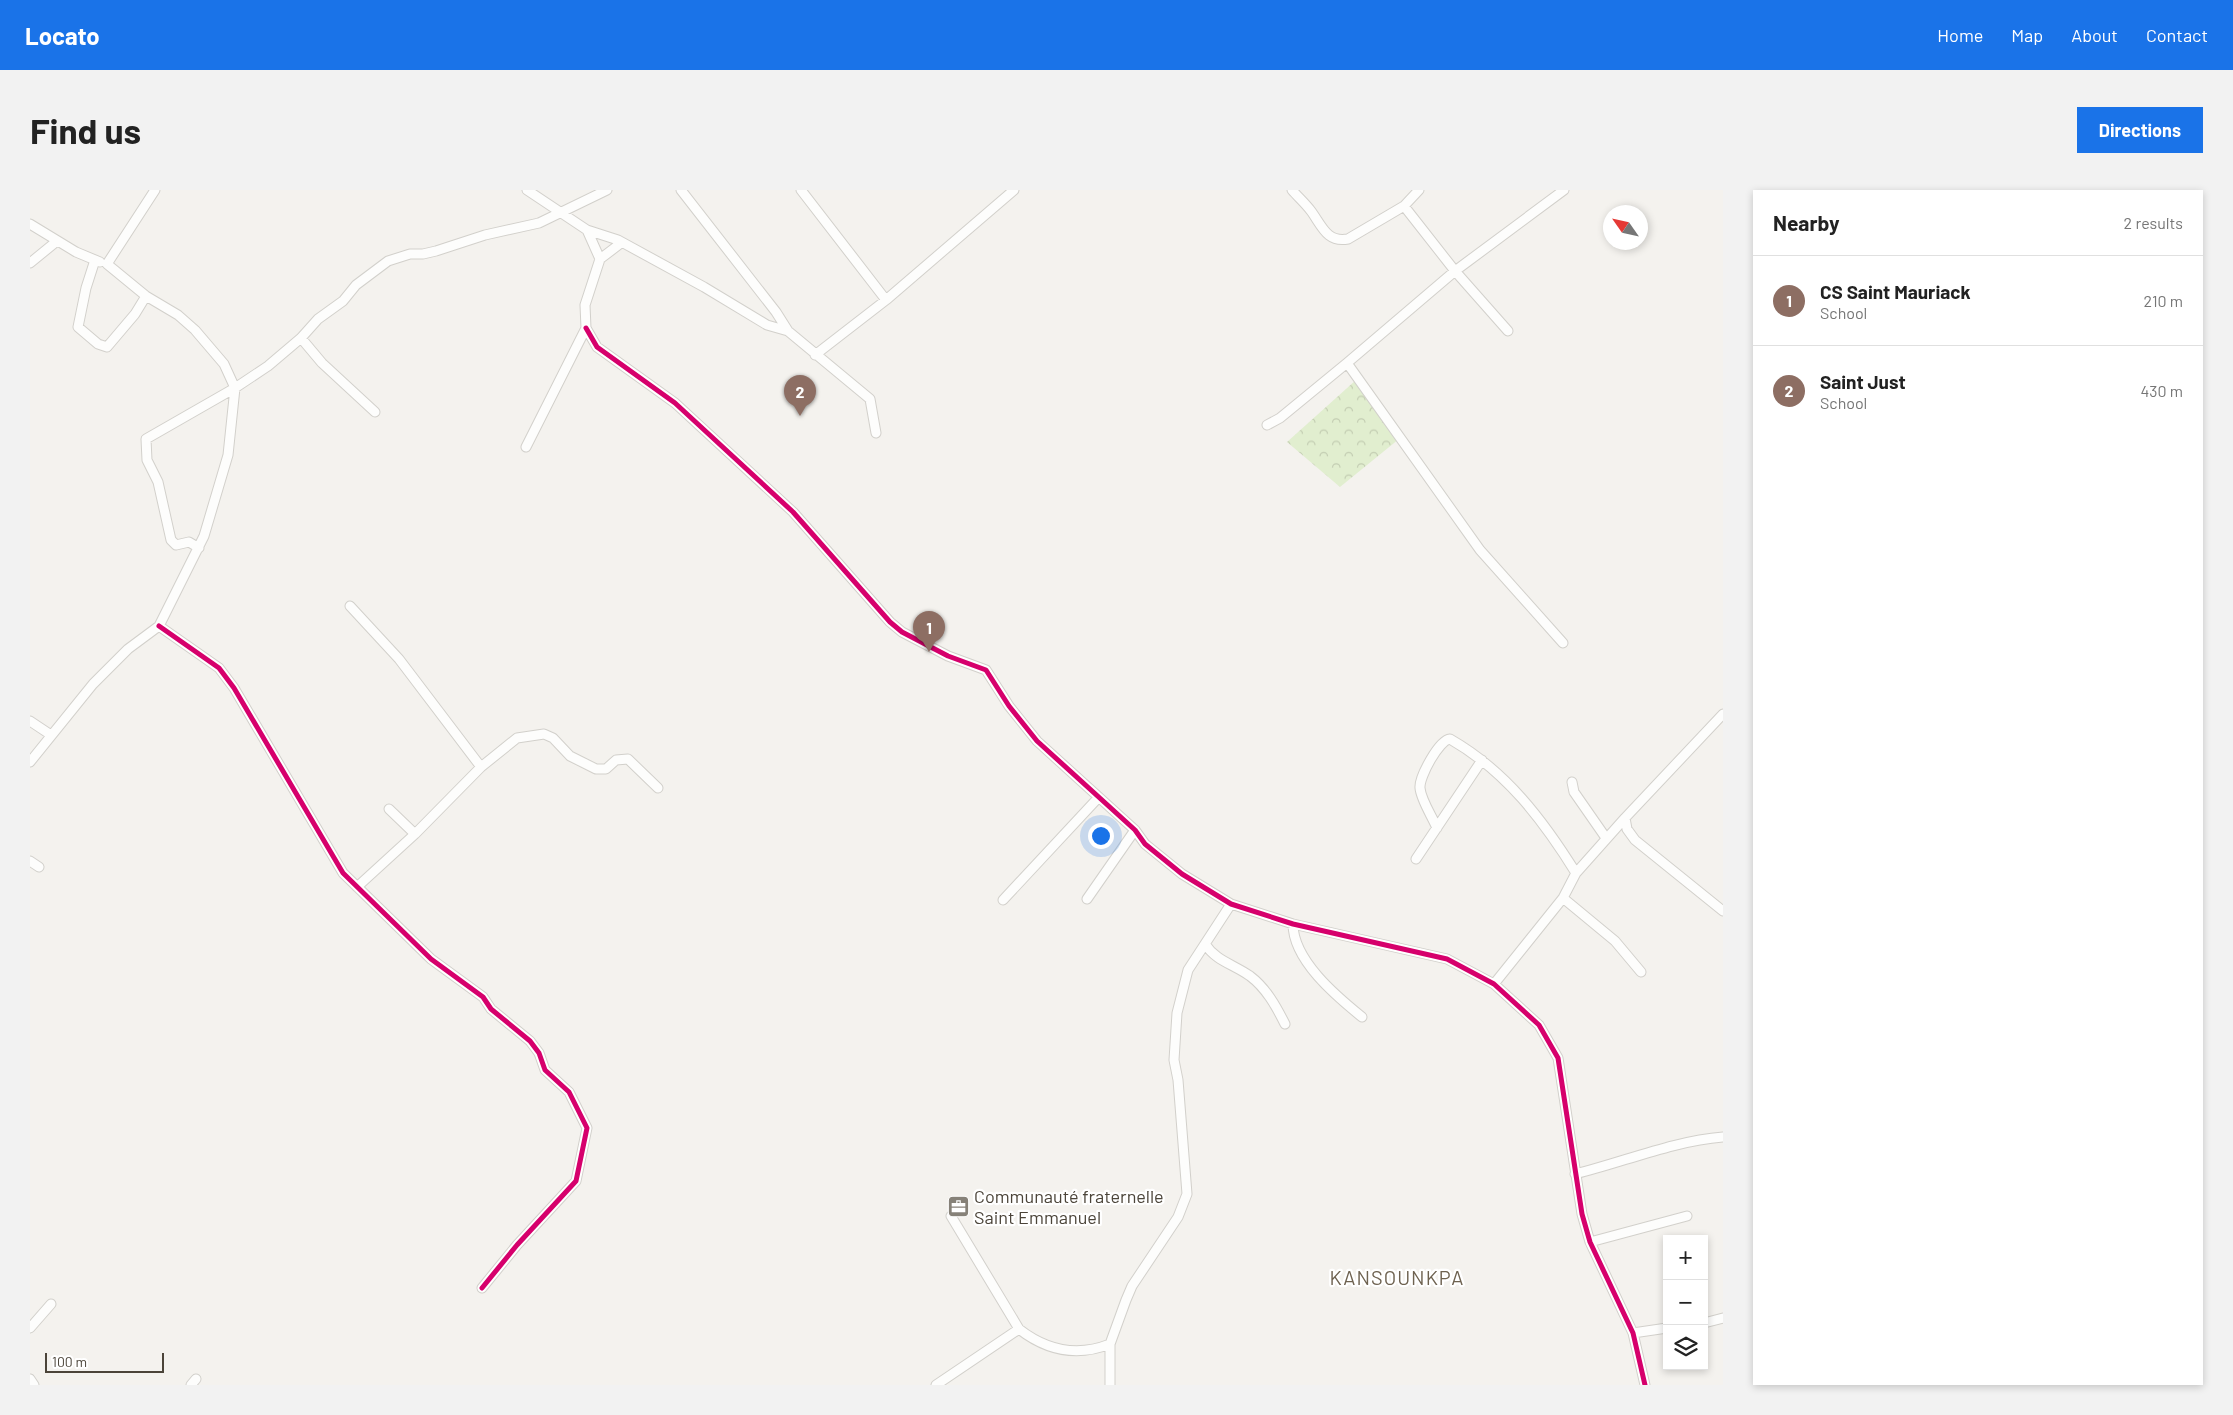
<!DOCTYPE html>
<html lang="en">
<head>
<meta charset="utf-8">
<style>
  body { margin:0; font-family:Barlow,sans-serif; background:#f2f2f2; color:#222 }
  .controls { position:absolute; right:15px; bottom:15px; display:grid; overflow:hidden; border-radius:0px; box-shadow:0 2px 8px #0003 }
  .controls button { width:45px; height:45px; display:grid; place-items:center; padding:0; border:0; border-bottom:1px solid #e0e0e0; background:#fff; color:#222; font:25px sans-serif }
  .compass { position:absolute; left:1573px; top:15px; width:45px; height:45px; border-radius:50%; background:#fff; box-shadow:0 2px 8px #0003; rotate:304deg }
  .scale { position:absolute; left:15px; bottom:12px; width:119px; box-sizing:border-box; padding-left:5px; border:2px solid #4b4439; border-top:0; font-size:14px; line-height:18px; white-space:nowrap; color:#4b4439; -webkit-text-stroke:4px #fff; paint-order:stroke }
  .you { position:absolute; left:1070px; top:645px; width:18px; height:18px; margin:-12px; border:4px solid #fff; border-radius:50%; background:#1a73e8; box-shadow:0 0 0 8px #1a73e833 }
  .badge { display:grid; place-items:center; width:32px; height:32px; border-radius:50%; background:#1a73e8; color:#fff; font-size:16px; font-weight:700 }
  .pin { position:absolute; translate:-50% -41px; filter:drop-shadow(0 1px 2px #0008) }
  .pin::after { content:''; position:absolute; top:26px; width:18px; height:15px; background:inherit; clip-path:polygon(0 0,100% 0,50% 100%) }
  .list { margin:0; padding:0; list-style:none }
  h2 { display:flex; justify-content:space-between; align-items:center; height:65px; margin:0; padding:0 20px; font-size:21px }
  h2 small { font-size:16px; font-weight:400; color:#767676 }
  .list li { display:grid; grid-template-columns:32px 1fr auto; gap:15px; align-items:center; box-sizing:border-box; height:90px; padding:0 20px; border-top:1px solid #e0e0e0 }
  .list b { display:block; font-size:19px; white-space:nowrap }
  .list p { margin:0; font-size:16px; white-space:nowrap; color:#767676 }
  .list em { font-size:16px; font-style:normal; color:#767676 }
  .icon { flex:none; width:28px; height:28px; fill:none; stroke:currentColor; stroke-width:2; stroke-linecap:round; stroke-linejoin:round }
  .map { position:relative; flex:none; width:1693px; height:1195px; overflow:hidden; border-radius:0px }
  header { display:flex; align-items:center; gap:30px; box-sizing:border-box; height:70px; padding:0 25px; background:#1a73e8; color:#fff }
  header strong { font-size:24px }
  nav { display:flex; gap:28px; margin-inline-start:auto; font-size:18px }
  .intro { display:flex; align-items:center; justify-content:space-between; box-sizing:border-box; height:120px; padding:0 30px }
  h1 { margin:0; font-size:35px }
  .button { padding:12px 22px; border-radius:0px; background:#1a73e8; color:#fff; font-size:18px; font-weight:700 }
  main { display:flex; gap:30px; padding:0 30px }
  aside { flex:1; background:#fff; border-radius:0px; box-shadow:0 2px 8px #0003 }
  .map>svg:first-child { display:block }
  .forest { fill:url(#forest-crowns) }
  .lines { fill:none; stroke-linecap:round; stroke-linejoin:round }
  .minor-casing { stroke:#d2d0cb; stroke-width:11 }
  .minor { stroke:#fdfdfc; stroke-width:9 }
  .cycleway-casing { stroke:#fff; stroke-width:8 }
  .cycleway { stroke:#d6006c; stroke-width:5 }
  .labels { text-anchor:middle; stroke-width:4.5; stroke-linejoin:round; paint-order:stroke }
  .poi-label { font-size:18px; fill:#4b4439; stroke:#fff; text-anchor:start }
  .quarter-label { font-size:20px; letter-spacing:1px; fill:#6e6250; stroke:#fff }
</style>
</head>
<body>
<header>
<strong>Locato</strong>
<nav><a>Home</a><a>Map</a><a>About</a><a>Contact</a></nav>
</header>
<div class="intro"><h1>Find us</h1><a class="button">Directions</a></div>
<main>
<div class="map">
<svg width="1693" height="1195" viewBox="0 0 1693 1195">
  <defs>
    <pattern id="forest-crowns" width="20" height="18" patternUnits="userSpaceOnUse" patternTransform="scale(1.25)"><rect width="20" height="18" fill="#e1eecf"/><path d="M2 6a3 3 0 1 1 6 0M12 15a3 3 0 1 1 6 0" fill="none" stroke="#c3cdb2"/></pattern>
  </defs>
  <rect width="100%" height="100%" fill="#f4f2ee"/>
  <path class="forest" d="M1326 190 1369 249 1310 297 1257 252Z"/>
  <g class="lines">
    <defs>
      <path id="minor" d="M497 0 557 40 588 50 674 97 737 135 758 141
        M651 0 746 122 758 141 840 209 846 243
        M771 0 856 110
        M1262 0C1268 7 1275 13 1281 21 1292 36 1297 53 1318 49L1374 16 1389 0
        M1374 16 1425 81 1478 141
        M0 34 46 62 70 72
        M557 40 570 69
        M65 70 56 98 48 137 68 154 77 157 105 124 116 106
        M0 73 27 51
        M556 138 567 157 645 213 763 322 860 432 872 442 918 466 956 480 979 516 1007 551 1105 640 1115 654 1152 684 1201 714 1263 734 1417 769 1464 794 1509 835 1528 868 1552 1024 1560 1052 1603 1143 1615 1195
        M271 148 292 173 345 222
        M785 165 856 110 984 0
        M1317 173 1450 360 1533 453
        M1237 235 1250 228 1317 173 1425 81 1534 0
        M496 257 556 138 555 115 570 69 591 53
        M169 358 159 352 146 355 141 350 128 292 117 270 116 249 205 198 238 176 271 148 288 129 313 111 326 95 358 71 380 64H393L406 61 455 45 509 33 577 0
        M320 416 369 469 451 577
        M129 436 189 478 204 498 313 683 401 769 453 807 461 819 500 851 509 863 515 880 539 902 557 938 546 991 487 1055 452 1098
        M0 531 21 545
        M0 572 63 494 98 459 129 436 174 346 198 265 205 198 194 174 165 140 148 125 116 106 77 74 125 0
        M1542 592 1544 602 1576 648
        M359 619 385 644
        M1595 628 1597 639 1605 650 1693 721
        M1407 638C1402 626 1391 610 1390 598 1389 587 1409 550 1420 549 1476 581 1513 630 1546 683
        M1386 669 1452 570
        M0 671 9 677
        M327 697 385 644 451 577 487 548 514 544 523 548 540 566 566 579H576L586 570 598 569 628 598
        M1533 708 1585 751 1611 782
        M1057 709 1105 640
        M973 710 1068 608
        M1263 734C1263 770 1306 806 1332 827
        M1175 754C1186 771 1203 774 1220 786 1236 798 1246 816 1255 834
        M1464 794 1533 708 1546 683 1595 628 1693 524
        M1545 984C1594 972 1643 951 1693 947
        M921 1026 989 1139C1016 1160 1047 1167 1080 1154
        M1560 1052 1657 1026
        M1674 1133 1693 1128
        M0 1138 21 1114
        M1603 1143 1637 1138
        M0 1189 4 1195
        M161 1195 166 1189
        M906 1195 989 1139
        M1080 1195V1154L1096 1110 1102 1096 1148 1027 1157 1004 1148 890 1144 870 1147 823 1158 780 1201 714"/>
    </defs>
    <use href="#minor" class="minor-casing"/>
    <use href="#minor" class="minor"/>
    <defs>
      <path id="cycleway" d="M556 138 567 157 645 213 763 322 860 432 872 442 918 466 956 480 979 516 1007 551 1105 640 1115 654 1152 684 1201 714 1263 734 1417 769 1464 794 1509 835 1528 868 1552 1024 1560 1052 1603 1143 1615 1195
        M129 436 189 478 204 498 313 683 401 769 453 807 461 819 500 851 509 863 515 880 539 902 557 938 546 991 487 1055 452 1098"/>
    </defs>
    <use href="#cycleway" class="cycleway-casing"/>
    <use href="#cycleway" class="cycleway"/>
  </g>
  <defs>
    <symbol id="office-square" viewBox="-11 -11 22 22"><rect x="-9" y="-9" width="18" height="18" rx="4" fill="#868178" stroke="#fff"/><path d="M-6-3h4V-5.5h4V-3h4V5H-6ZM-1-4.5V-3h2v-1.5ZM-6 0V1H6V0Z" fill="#fff"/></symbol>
  </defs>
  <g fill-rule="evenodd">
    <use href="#office-square" x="916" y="1004" width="25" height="25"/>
  </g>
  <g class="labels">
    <g class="poi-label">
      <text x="944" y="1013">Communauté fraternelle<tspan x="944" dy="21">Saint Emmanuel</tspan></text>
    </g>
    <g class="quarter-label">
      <text x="1367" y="1095">KANSOUNKPA</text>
    </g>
  </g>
</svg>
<div class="controls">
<button>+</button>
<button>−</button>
<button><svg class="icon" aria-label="layers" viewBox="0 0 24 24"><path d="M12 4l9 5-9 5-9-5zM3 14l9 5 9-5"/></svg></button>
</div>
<svg class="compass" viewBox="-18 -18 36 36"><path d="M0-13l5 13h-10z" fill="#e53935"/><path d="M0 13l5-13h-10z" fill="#767676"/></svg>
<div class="scale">100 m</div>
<div class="you"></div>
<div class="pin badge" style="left:899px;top:462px;background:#8d6e63">1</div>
<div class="pin badge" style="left:770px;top:226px;background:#8d6e63">2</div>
</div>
<aside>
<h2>Nearby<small>2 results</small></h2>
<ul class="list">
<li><span class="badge" style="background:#8d6e63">1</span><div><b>CS Saint Mauriack</b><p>School</p></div><em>210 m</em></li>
<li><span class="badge" style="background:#8d6e63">2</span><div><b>Saint Just</b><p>School</p></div><em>430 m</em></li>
</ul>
</aside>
</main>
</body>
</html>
